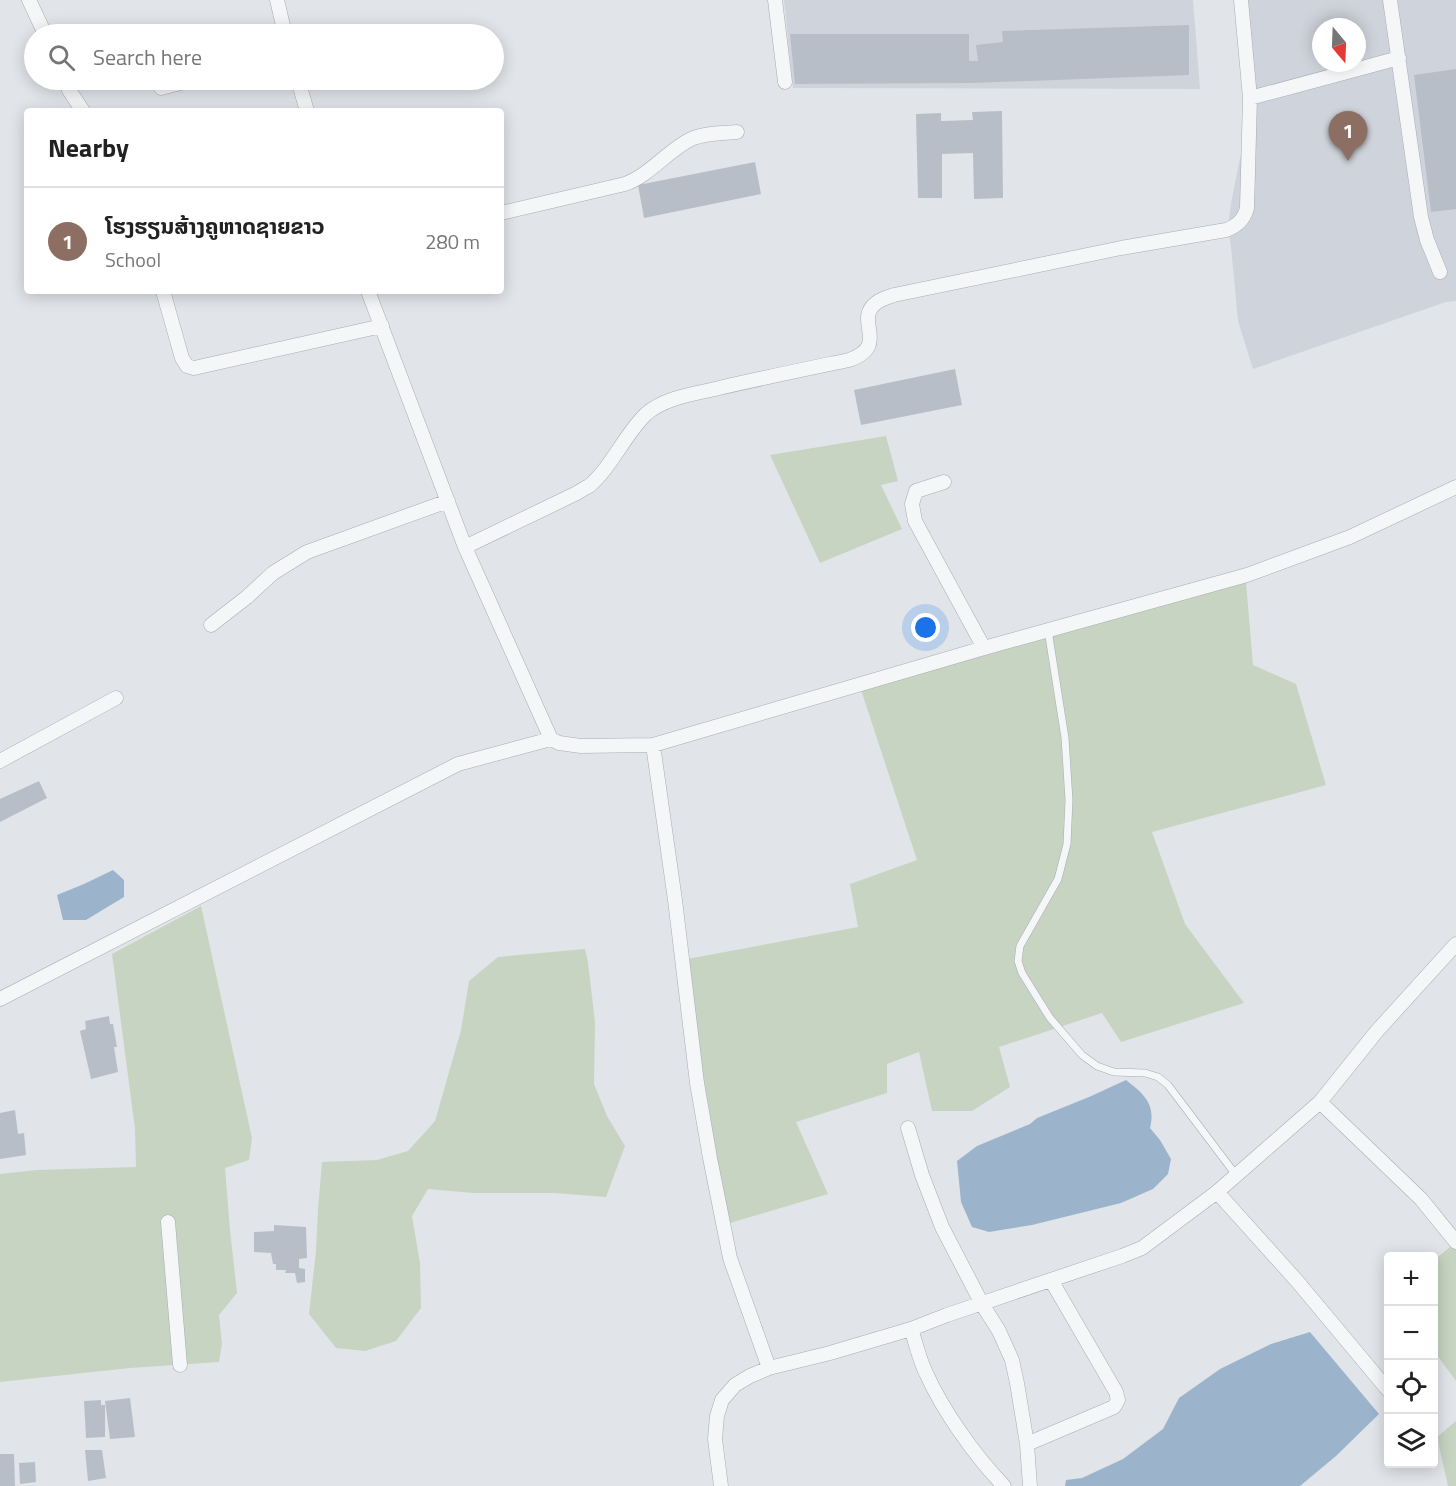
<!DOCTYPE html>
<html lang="en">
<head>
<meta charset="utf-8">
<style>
  body { margin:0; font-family:"Titillium Web","Noto Sans Lao",sans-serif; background:#f6f6f6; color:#222 }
  .controls { position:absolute; right:18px; bottom:18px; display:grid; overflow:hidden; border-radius:6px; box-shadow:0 3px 15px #0003 }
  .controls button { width:54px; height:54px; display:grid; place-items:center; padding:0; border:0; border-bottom:2px solid #e0e0e0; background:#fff; color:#222; font:30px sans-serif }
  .compass { position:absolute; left:1312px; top:18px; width:54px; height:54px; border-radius:50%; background:#fff; box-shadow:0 3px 15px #0003; rotate:161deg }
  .you { position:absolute; left:926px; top:628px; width:21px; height:21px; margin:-15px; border:4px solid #fff; border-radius:50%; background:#1a73e8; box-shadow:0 0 0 9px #1a73e833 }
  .badge { display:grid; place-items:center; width:39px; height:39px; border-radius:50%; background:#111827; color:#fff; font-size:20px; font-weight:700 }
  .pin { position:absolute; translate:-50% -50px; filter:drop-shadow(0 2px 3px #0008) }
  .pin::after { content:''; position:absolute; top:32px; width:21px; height:18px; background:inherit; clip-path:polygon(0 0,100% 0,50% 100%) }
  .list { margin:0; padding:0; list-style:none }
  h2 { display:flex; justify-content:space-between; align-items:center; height:78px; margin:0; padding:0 24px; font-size:26px }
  h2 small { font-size:20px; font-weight:400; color:#767676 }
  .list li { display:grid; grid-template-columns:39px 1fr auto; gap:18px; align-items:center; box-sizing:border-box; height:108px; padding:0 24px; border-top:2px solid #e0e0e0 }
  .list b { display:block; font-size:22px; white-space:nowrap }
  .list p { margin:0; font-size:20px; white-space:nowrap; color:#767676 }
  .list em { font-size:20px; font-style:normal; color:#767676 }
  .icon { flex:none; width:33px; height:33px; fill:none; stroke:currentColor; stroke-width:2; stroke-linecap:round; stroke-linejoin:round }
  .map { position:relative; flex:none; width:1456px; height:1486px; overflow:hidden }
  .search { position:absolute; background:#fff; box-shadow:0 3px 15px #0003; left:24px; top:24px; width:480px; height:66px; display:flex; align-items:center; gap:15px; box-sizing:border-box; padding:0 21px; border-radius:33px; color:#767676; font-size:22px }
  .panel { position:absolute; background:#fff; box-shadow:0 3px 15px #0003; left:24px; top:108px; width:480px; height:186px; border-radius:6px }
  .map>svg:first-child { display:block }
  .built { fill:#cfd4dc; fill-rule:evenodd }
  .green { fill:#c7d4c2 }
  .water { fill:#9bb4cb }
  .building { fill:#b8bec7 }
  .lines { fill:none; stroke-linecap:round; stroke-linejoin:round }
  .service-casing { stroke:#a6acb4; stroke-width:8 }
  .minor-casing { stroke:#a6acb4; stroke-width:15 }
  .service { stroke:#f4f6f8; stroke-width:7 }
  .minor { stroke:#f4f6f8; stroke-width:14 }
</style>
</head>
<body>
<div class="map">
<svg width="1456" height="1486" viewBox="0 0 1456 1486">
  <rect width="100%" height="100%" fill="#e1e5ea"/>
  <path class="built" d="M784 0H1193L1200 89 793 88Z
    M1242 0H1456V301L1446 302 1253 369 1238 321 1231 247 1228 228 1231 203 1248 118ZM1321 27H1357V63H1321Z"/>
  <path class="green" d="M886 436 898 481 881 485 902 529 820 563 770 455Z
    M1246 582 1253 665 1296 684 1326 785 1152 832 1185 924 1244 1003 1121 1042 1102 1013 999 1047 1010 1087 972 1111H932L919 1052 887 1064V1093L796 1122 828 1194 723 1225 682 960 858 927 850 884 917 860 861 690Z
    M201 906 252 1138 249 1160 225 1168 230 1230 237 1293 219 1315 222 1344 219 1362 130 1368 0 1382V1174L37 1170 136 1167 135 1129 112 954Z
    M585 949 588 962 595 1022 594 1084 607 1116 625 1146 606 1197 554 1193H473L428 1189 412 1216 420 1263 421 1308 396 1341 365 1351 336 1348 309 1314 316 1251 318 1209 322 1162 377 1160 408 1151 435 1121 461 1030 469 981 498 957Z
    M1456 1242V1381L1434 1351V1260Z
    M1456 1421V1486H1448L1437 1437Z"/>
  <path class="water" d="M113 870 124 880V897L86 920H63L57 895 84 884Z
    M1126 1080C1144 1094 1156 1104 1150 1128L1160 1140 1171 1159 1168 1174 1153 1189 1121 1203 1032 1225 989 1232 972 1227 961 1202 957 1161 977 1146 1030 1124 1037 1118 1089 1097Z
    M1310 1332 1379 1414 1336 1456 1300 1486H1065L1066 1480 1082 1478 1123 1459 1163 1429 1179 1398 1220 1369 1271 1344Z"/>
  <path class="building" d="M1189 25V75L972 83 795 84 790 34H969V61H978L976 45 1003 42 1002 31Z
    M1456 69V209L1431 212 1414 75Z
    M1002 111 1003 198 974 199 973 153 942 154V198H918L916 114 941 113V121L973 120 972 112Z
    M755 162 761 194 644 218 638 185Z
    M955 369 962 405 861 425 854 390Z
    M39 781 47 798 0 822V799Z
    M109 1016 110 1024H113L117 1047H114L118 1072 91 1079 80 1031 86 1029 85 1021Z
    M15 1110 18 1134 24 1133 26 1155 0 1159V1113Z
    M274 1225 306 1227 307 1258 299 1259V1268L305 1269V1282L297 1283 295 1273H285L286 1270H276V1264H273L271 1253 254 1252V1232L274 1231Z
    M130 1398 135 1437 110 1439 105 1401Z
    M101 1400V1405H105V1437L86 1438 84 1401Z
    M85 1450H102L106 1478 88 1481Z
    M0 1454H14L15 1486H0Z
    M35 1462 36 1482 20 1484 19 1463Z"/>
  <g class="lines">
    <defs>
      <path id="service" d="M1048 630 1065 738 1069 800 1067 844 1058 879 1020 946 1018 961 1022 973 1050 1018 1082 1055 1097 1066 1114 1072 1145 1073 1158 1077 1168 1085 1236 1175"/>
      <path id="minor" d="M29 0 45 34
        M277 0 285 34
        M775 0 785 82
        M1390 0 1421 217 1427 240 1440 272
        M65 80 69 90 83 111
        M298 80 307 111
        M161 88 192 80
        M1250 98 1399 58
        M501 213 625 184C650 175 667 151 691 139 704 133 722 133 737 132
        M163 291 182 358 187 366 194 368 382 326
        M368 291 465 547 551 739
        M944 482 916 491 912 504 915 521 984 648
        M465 547 577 493C580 491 585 488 589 486 611 468 625 434 646 414 665 397 695 394 719 388 762 378 806 369 849 360 891 345 853 321 876 303 881 299 888 297 894 295L1121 248 1226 230C1237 226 1244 220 1247 208L1250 98 1241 0
        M211 625 247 597 273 573 307 552 448 501
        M653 745 675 900 697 1083 710 1158 730 1258 769 1368
        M0 761 116 698
        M0 999 458 764 551 739 559 743 581 746 653 745 984 648 1247 575 1350 537 1456 487
        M1320 1102 1421 1199 1456 1242
        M908 1128 922 1175 942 1227 982 1304 999 1331 1012 1360 1017 1383 1027 1444 1030 1486
        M1217 1192 1297 1281 1388 1390
        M168 1222 180 1365
        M911 1329C916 1343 919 1359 926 1373 943 1411 975 1456 1004 1486
        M1027 1444 1114 1407 1118 1400 1116 1392 1051 1280
        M721 1486 715 1439 717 1416 722 1400 735 1385 750 1376 769 1368 830 1353 911 1329 947 1315 1122 1256 1142 1248 1217 1192 1320 1102 1377 1031 1456 944"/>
    </defs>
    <use href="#service" class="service-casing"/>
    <use href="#minor" class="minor-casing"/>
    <use href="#service" class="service"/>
    <use href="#minor" class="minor"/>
  </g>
</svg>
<div class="controls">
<button>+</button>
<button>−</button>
<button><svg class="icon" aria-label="locate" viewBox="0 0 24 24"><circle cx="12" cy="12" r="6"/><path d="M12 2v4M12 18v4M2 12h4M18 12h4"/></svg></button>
<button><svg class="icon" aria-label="layers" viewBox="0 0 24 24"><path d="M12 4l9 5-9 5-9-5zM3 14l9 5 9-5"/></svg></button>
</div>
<svg class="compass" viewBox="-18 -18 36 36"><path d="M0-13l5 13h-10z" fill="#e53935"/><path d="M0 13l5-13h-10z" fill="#767676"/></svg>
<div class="you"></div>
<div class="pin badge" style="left:1348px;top:161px;background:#8d6e63">1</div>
<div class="search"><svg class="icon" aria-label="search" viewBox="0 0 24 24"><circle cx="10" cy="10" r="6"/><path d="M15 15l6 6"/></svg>Search here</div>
<section class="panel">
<h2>Nearby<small></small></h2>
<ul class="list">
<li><span class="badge" style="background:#8d6e63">1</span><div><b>ໂຮງຮຽນສ້າງຄູຫາດຊາຍຂາວ</b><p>School</p></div><em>280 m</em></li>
</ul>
</section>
</div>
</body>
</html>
